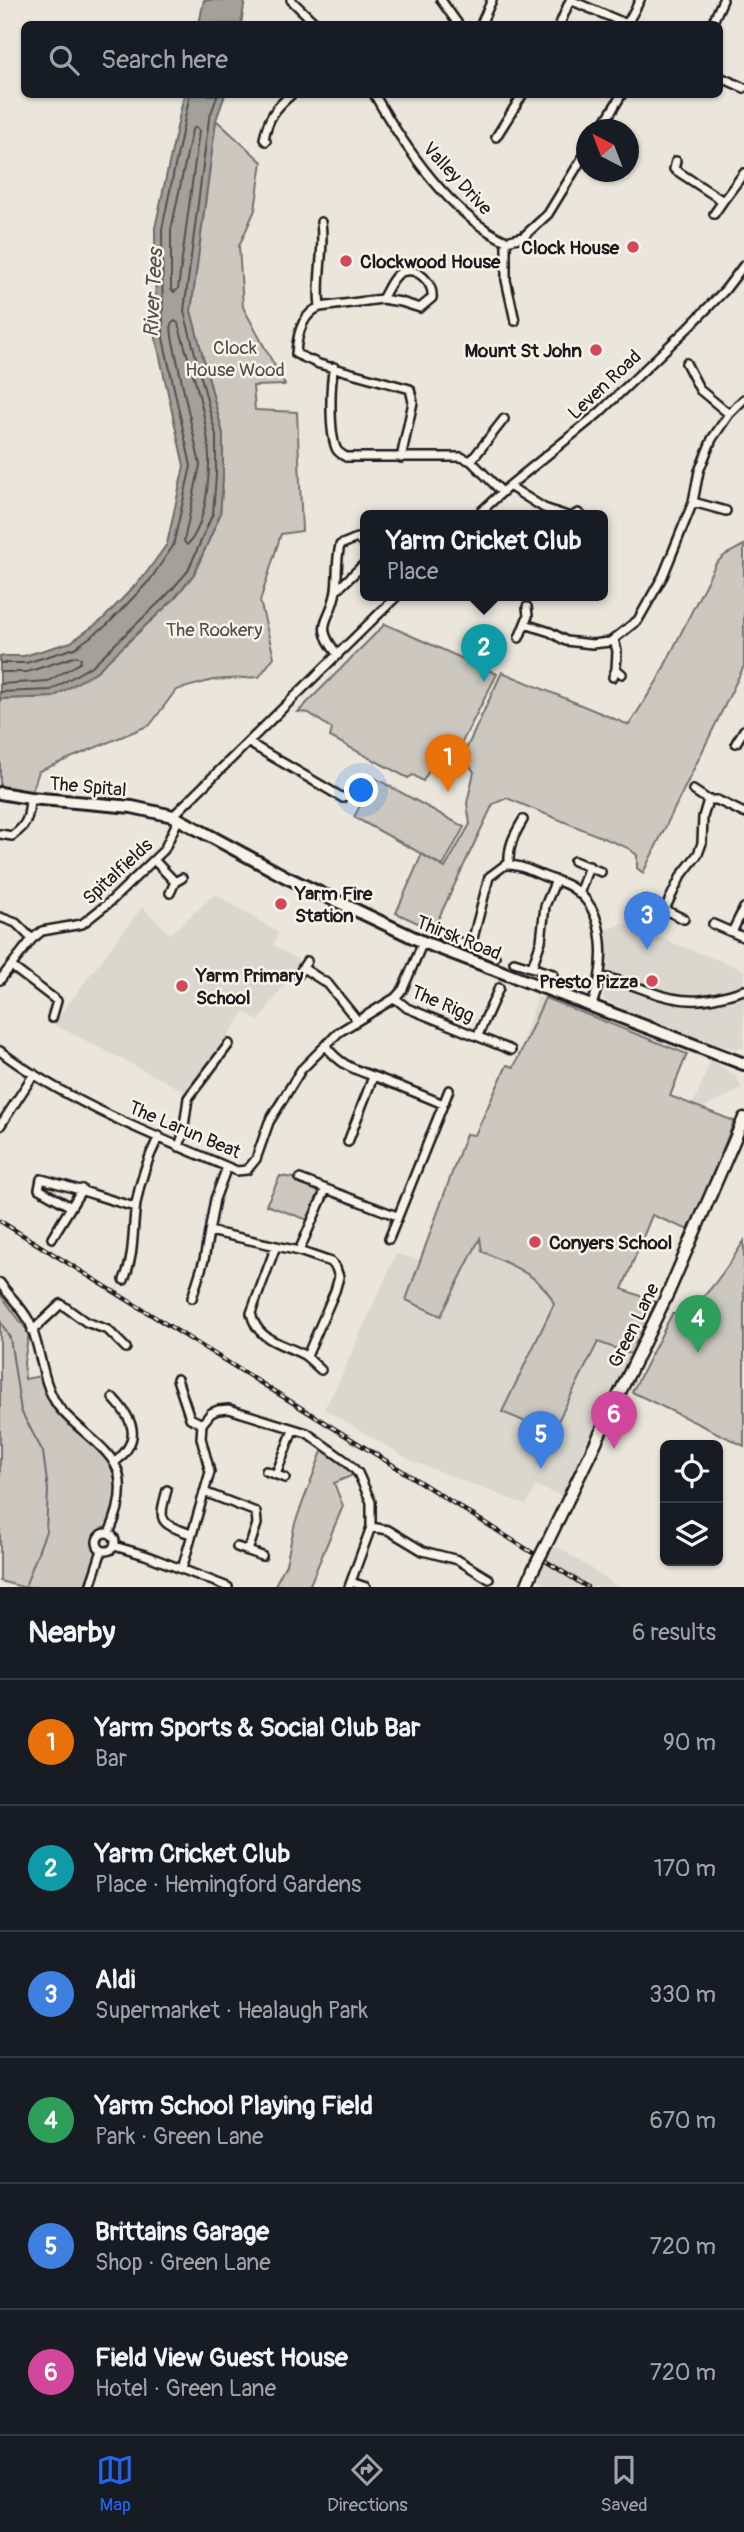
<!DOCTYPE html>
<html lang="en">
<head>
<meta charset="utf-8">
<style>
  body { margin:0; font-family:Pangolin,sans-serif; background:#20242c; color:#f1f3f6 }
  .controls { position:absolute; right:21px; bottom:21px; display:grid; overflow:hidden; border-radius:10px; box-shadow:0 2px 5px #0004 }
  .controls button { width:63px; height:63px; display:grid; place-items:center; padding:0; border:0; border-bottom:2px solid #363941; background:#171b24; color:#f1f3f6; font:35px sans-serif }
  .compass { position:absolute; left:576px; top:119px; width:63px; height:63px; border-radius:50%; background:#171b24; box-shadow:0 2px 5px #0004; rotate:318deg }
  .you { position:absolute; left:362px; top:791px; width:24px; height:24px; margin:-18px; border:5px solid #fff; border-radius:50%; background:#1a73e8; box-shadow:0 0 0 10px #1a73e833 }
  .badge { display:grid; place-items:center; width:46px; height:46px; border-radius:50%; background:#2563eb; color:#fff; font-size:23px; font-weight:700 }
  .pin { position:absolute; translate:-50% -58px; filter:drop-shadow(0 2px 4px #0008) }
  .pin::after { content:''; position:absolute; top:37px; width:24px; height:21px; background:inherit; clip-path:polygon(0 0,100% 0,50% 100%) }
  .popup { position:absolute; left:360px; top:510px; width:248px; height:91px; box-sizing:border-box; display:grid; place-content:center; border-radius:10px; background:#171b24; filter:drop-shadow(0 2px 5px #0005); font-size:23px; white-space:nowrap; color:#9ea1a6 }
  .popup b { font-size:26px; color:#f1f3f6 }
  .popup::after { content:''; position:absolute; left:50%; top:100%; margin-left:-14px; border:14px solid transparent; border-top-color:#171b24 }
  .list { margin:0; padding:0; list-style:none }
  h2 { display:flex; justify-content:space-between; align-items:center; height:91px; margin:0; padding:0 28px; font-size:30px }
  h2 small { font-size:23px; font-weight:400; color:#9ea1a6 }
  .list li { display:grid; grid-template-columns:46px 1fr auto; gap:21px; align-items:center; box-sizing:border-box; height:126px; padding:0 28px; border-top:2px solid #363941 }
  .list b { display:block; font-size:26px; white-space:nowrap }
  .list p { margin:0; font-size:23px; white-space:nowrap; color:#9ea1a6 }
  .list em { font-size:23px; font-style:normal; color:#9ea1a6 }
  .icon { flex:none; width:38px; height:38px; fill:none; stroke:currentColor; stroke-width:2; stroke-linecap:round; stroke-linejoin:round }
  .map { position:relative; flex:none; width:744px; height:1587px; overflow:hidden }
  .search { position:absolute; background:#171b24; box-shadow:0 2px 5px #0004; left:21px; right:21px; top:21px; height:77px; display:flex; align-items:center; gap:18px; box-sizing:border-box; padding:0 24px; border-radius:10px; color:#9ea1a6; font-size:26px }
  .sheet { height:847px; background:#171b24 }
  nav { display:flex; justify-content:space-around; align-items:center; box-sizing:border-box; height:98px; border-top:2px solid #363941; background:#171b24; font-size:19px; color:#9ea1a6 }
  nav a { display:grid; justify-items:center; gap:4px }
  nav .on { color:#2563eb }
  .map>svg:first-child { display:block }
  .built { fill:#dad7ce }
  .green { fill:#ccc8c0; stroke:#74726e; stroke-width:2 }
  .water { fill:#a3a19a; stroke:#6d6c68; stroke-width:2 }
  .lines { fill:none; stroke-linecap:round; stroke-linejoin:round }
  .shore { stroke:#52514e; stroke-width:2 }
  .stream { stroke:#6d6c68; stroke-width:2 }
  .minor-casing { stroke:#1c1c1c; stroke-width:12 }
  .secondary-casing { stroke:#1c1c1c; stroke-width:15 }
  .primary-casing { stroke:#1c1c1c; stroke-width:16 }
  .minor { stroke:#f7f3e8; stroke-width:7 }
  .secondary { stroke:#f7f3e8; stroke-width:10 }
  .primary { stroke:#f7f3e8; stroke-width:10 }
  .rail-casing { stroke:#1c1c1c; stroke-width:4.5 }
  .rail { stroke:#f7f3e8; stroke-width:2; stroke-dasharray:5; stroke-linecap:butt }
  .secondary-bridge-casing { stroke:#1c1c1c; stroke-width:15; stroke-linecap:butt }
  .secondary-bridge { stroke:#f7f3e8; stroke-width:10 }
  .poi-dot { fill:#d1495b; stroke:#f7f3e8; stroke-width:2.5 }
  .labels { text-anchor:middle; stroke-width:5; stroke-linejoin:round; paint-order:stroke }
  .street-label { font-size:19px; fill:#1c1c1c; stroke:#f7f3e8 }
  .poi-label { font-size:19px; font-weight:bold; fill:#1c1c1c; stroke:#f7f3e8; text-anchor:start }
  .park-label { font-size:19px; fill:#51504d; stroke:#f7f3e8 }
  .water-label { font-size:21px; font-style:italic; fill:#52514e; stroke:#f7f3e8 }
</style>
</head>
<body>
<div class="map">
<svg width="744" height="1587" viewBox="0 0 744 1587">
  <rect width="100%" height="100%" fill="#eae6dc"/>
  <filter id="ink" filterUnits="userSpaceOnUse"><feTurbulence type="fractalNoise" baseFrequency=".0143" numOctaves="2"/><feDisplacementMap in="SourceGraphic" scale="14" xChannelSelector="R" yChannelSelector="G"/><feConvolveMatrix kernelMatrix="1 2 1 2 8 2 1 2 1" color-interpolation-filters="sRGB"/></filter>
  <g filter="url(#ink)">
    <path class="built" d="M215 894 279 933 273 945 300 961 259 1021 244 1012 205 1070 186 1092 53 1024 142 907 170 934Z
      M621 923 744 970V1047L736 1049 666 1028 603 999 608 968 605 930 618 926Z
      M538 996 687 1054 670 1096 693 1105 711 1060 736 1076 742 1089 702 1108 734 1121 652 1215 622 1289 656 1302 577 1467H574V1475L563 1496 536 1486 526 1505 412 1461 324 1409 340 1379 396 1254 422 1261 466 1134 475 1135 507 1065 514 1067Z
      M550 1546 560 1548 618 1587H544L538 1577Z"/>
    <path class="green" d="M216 120 262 162 255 210 239 246 243 307 285 385 253 386 255 410 297 412 302 531 281 534 260 601 274 657 259 677 213 680 176 690 150 725 39 771 30 798 0 790V699L53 697 97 671 173 600 194 574 220 515 223 476V434L191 311Z
      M744 545V666L643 873 637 868V855L628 848 507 798 493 804 433 930 396 913 422 854 354 817 375 778 464 827 443 866 423 855 445 868 470 824 467 803 474 772 463 756 502 672 629 725 657 681 716 563 725 555Z
      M385 624 497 674 456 754 433 764 423 781 413 775 408 778 330 737 332 729 309 713 298 712Z
      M545 998 687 1054 670 1096 734 1121 691 1231 652 1215 622 1289 656 1302 631 1354 598 1342 552 1433 502 1412 554 1304C544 1276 507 1264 482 1251L480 1238 441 1316 406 1300 466 1134 475 1135 507 1065 514 1067Z
      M280 1176 300 1179 326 1189 311 1221 266 1205Z
      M744 1241V1446L632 1392 672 1314C675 1314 679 1314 683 1313 702 1306 733 1259 744 1241Z
      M0 1294 29 1333 24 1362 25 1379 40 1376C44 1383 48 1392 53 1399 69 1420 108 1450 114 1474 123 1505 95 1558 84 1587H22L0 1581Z
      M324 1446 358 1473 334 1483 343 1506 309 1587H274L286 1564 295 1523Z"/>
    <path class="water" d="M204 0H245L241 24H199Z
      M184 95H225L216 120 191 311 223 434V477L220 515 194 574 173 600 97 671 53 697 0 699V656H24L71 642 102 620 144 576 167 544 184 466 156 339 155 228Z"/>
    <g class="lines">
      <path class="shore" d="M196 127 199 131 178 289 174 292 171 289V230L192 130Z
        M175 321 178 323C188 360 202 397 207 435 212 463 208 524 187 545L184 541 200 465 172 337 171 324Z
        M0 663H26L75 648 107 625 150 580 173 546 191 466 163 338 162 229 190 94
        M0 672H27L77 656 81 659 80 663 48 681 0 684
        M0 692 51 690 93 665 167 595 188 571 213 513 216 476V435L184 311 209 119 218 94"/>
      <path class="stream" d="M0 1321 10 1338 21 1411 43 1452 48 1490 46 1531 26 1584"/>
      <defs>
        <path id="minor" d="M291 0 316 24
          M441 0 458 24
          M570 0 627 24
          M481 24 492 0
          M560 24 570 0
          M627 24 640 0
          M712 24 723 0
          M720 77 744 88
          M374 94C404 146 451 216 506 241L523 237 548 214 586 152
          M600 130 622 94
          M496 137 523 94
          M266 141 264 139C268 118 275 108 292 94
          M676 161 674 169 723 201 744 173
          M714 214 723 201
          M506 241V280L515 321
          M382 299C387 291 393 275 402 272 418 266 434 284 432 298L420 308 401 302 382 299 320 307C302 314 297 336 296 354L319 364 410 389 413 402 401 458
          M320 307C316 278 325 250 321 222
          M686 363 700 390 729 414
          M334 367C330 383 329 436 337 450 339 453 343 455 346 457H461L471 461 502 492
          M471 461 504 419
          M509 486 544 508 567 516
          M693 502 726 511
          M476 516 509 486 599 413 690 326 725 290 744 265
          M573 516 578 513 582 516
          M336 591 365 563
          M525 624 550 632 566 641 592 644 610 642 638 620 663 576 693 502 699 471 712 439 729 414 744 399
          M519 638 528 616 527 607
          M614 640 617 651 616 669
          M338 655C311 622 332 622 336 590 338 574 336 561 340 545L357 538 365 545
          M613 677 616 669 622 674
          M249 743 343 798
          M736 743 744 730
          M693 790 708 800
          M173 816 397 596
          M0 834 12 836C28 825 29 816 30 798
          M154 860 175 882
          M574 861 601 872
          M509 864C508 846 514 835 523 820
          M170 893 175 882 182 878
          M579 894 589 866
          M644 900 684 919
          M665 909 681 876 698 854 702 843 703 817 708 800H717L744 813
          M0 917 16 923 32 939
          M713 924 743 937
          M433 931 495 957
          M732 932 744 908
          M471 946 489 877 505 865C518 864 529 870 541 875 550 879 561 881 571 887 610 911 605 969 592 1005
          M514 962 553 974
          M11 966 57 1001 52 1018
          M532 967 541 941 545 906 556 880
          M303 968 328 984 357 1020
          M298 975 307 961
          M601 977C618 979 632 985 648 991 686 1005 707 1002 744 990
          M0 980 32 939 42 931 82 924 111 901 164 850 179 818
          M395 998 407 1008 511 1050
          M478 1035 499 988
          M325 1045C343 1069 359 1070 386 1081 405 1088 424 1096 443 1104
          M0 1051C66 1102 160 1138 237 1171L247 1170 256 1159 269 1122 301 1070 339 1032 395 998 403 989 423 942
          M0 1126 34 1074
          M348 1142 373 1077
          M179 1147 183 1134 188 1098 229 1044
          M300 1179 397 1216
          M82 1189 71 1207 39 1189 41 1179C73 1187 103 1198 135 1207
          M209 1231 299 1251 331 1262 336 1268 339 1277 335 1291 307 1356
          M52 1238 71 1207
          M389 1239 449 1090
          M276 1246 251 1313C257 1341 282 1343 304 1355 310 1359 315 1365 321 1370
          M299 1251 326 1189
          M124 1280C135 1255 132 1230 136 1204 140 1180 148 1158 159 1136
          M0 1283C9 1296 22 1307 29 1321 41 1347 41 1379 56 1403 70 1426 114 1448 119 1475 123 1494 117 1516 109 1533
          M192 1298 204 1260 215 1199 227 1167
          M32 1331 61 1304 86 1322 108 1330 126 1348
          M177 1379 190 1418 202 1424
          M113 1398C136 1422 141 1441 114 1463
          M266 1471 285 1478
          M276 1474 293 1430
          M167 1490C158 1522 159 1523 191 1534
          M204 1492 256 1512 257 1524 248 1551
          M371 1527 388 1530 423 1551 458 1560 489 1579
          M97 1542a9 9 0 1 1 18 0a9 9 0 1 1-18 0Z
          M114 1546 145 1555 228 1587
          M237 1547 262 1556
          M182 1569 210 1472 201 1438 202 1424 211 1413 218 1410 229 1409 307 1433 346 1461 358 1473 371 1502V1527L349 1587
          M351 1582 366 1587
          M90 1587 102 1550"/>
        <path id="secondary" d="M547 1543 669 1291 744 1118
          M526 1587 533 1570"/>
        <path id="primary" d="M0 793 30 798 132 807 173 816 286 877 423 942 744 1064"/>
      </defs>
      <use href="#minor" class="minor-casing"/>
      <use href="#secondary" class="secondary-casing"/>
      <use href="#primary" class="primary-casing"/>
      <use href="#minor" class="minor"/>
      <use href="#secondary" class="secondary"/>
      <use href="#primary" class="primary"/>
      <defs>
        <path id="rail" d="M0 1221C196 1342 392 1464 587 1587"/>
      </defs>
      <use href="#rail" class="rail-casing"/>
      <use href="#rail" class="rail"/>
      <defs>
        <path id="secondary-bridge" d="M533 1570 547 1543"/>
      </defs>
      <use href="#secondary-bridge" class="secondary-bridge-casing"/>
      <use href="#secondary-bridge" class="secondary-bridge"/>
    </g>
  </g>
  <g class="poi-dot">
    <circle cx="633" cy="247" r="7"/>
    <circle cx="346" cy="261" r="7"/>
    <circle cx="596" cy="350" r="7"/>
    <circle cx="281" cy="904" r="7"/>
    <circle cx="652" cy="981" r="7"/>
    <circle cx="182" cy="986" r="7"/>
    <circle cx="535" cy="1242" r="7"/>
  </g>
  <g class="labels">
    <g class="street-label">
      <text transform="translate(458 178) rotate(47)" y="7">Valley Drive</text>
      <text transform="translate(604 384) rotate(-43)" y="7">Leven Road</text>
      <text transform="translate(88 786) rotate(5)" y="7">The Spital</text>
      <text transform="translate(117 871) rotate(-43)" y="7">Spitalfields</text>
      <text transform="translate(459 937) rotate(22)" y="7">Thirsk Road</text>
      <text transform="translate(443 1003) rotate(23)" y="7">The Rigg</text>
      <text transform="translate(185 1129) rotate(23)" y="7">The Larun Beat</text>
      <text transform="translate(633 1325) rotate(-64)" y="7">Green Lane</text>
    </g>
    <g class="poi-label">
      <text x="619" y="254" text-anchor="end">Clock House</text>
      <text x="360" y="268">Clockwood House</text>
      <text x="582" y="357" text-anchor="end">Mount St John</text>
      <text x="295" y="900">Yarm Fire<tspan x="295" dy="22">Station</tspan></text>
      <text x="196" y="982">Yarm Primary<tspan x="196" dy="22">School</tspan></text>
      <text x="638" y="988" text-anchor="end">Presto Pizza</text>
      <text x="549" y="1249">Conyers School</text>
    </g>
    <g class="park-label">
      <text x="235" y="354">Clock<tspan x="235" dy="22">House Wood</tspan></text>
      <text x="214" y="636">The Rookery</text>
    </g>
    <g class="water-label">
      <text transform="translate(153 293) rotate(-87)" y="7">River Tees</text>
    </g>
  </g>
</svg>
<div class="controls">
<button><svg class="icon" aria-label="locate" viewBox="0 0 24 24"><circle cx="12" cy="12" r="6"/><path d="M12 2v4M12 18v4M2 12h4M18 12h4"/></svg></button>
<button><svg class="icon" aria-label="layers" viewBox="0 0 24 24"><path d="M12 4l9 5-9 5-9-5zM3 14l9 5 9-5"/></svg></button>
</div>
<svg class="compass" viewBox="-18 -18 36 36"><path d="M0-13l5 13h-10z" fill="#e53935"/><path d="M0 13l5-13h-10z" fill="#9ea1a6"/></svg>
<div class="you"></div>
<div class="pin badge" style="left:448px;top:792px;background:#e8710a">1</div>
<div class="pin badge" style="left:484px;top:682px;background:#0f9aa8">2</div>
<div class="popup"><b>Yarm Cricket Club</b>Place</div>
<div class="pin badge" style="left:647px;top:950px;background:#3f7fe0">3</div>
<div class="pin badge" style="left:698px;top:1353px;background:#2e9e5b">4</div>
<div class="pin badge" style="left:541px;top:1469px;background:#3f7fe0">5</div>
<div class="pin badge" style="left:614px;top:1449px;background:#d1479c">6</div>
<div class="search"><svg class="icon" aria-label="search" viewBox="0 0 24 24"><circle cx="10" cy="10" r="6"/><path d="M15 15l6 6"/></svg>Search here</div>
</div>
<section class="sheet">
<h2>Nearby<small>6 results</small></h2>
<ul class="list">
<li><span class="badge" style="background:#e8710a">1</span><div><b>Yarm Sports &amp; Social Club Bar</b><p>Bar</p></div><em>90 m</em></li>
<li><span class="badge" style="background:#0f9aa8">2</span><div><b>Yarm Cricket Club</b><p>Place · Hemingford Gardens</p></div><em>170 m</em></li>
<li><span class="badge" style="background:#3f7fe0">3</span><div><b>Aldi</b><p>Supermarket · Healaugh Park</p></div><em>330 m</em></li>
<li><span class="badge" style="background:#2e9e5b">4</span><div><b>Yarm School Playing Field</b><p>Park · Green Lane</p></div><em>670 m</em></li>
<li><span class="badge" style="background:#3f7fe0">5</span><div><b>Brittains Garage</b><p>Shop · Green Lane</p></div><em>720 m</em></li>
<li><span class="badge" style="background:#d1479c">6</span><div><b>Field View Guest House</b><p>Hotel · Green Lane</p></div><em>720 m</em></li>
</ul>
</section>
<nav>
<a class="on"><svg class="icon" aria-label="map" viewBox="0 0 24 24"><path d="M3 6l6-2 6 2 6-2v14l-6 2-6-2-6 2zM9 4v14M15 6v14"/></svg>Map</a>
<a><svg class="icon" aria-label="directions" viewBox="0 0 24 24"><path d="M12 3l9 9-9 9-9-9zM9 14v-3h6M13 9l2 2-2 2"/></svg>Directions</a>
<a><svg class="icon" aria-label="saved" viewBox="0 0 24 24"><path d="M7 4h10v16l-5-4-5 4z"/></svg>Saved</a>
</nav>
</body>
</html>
